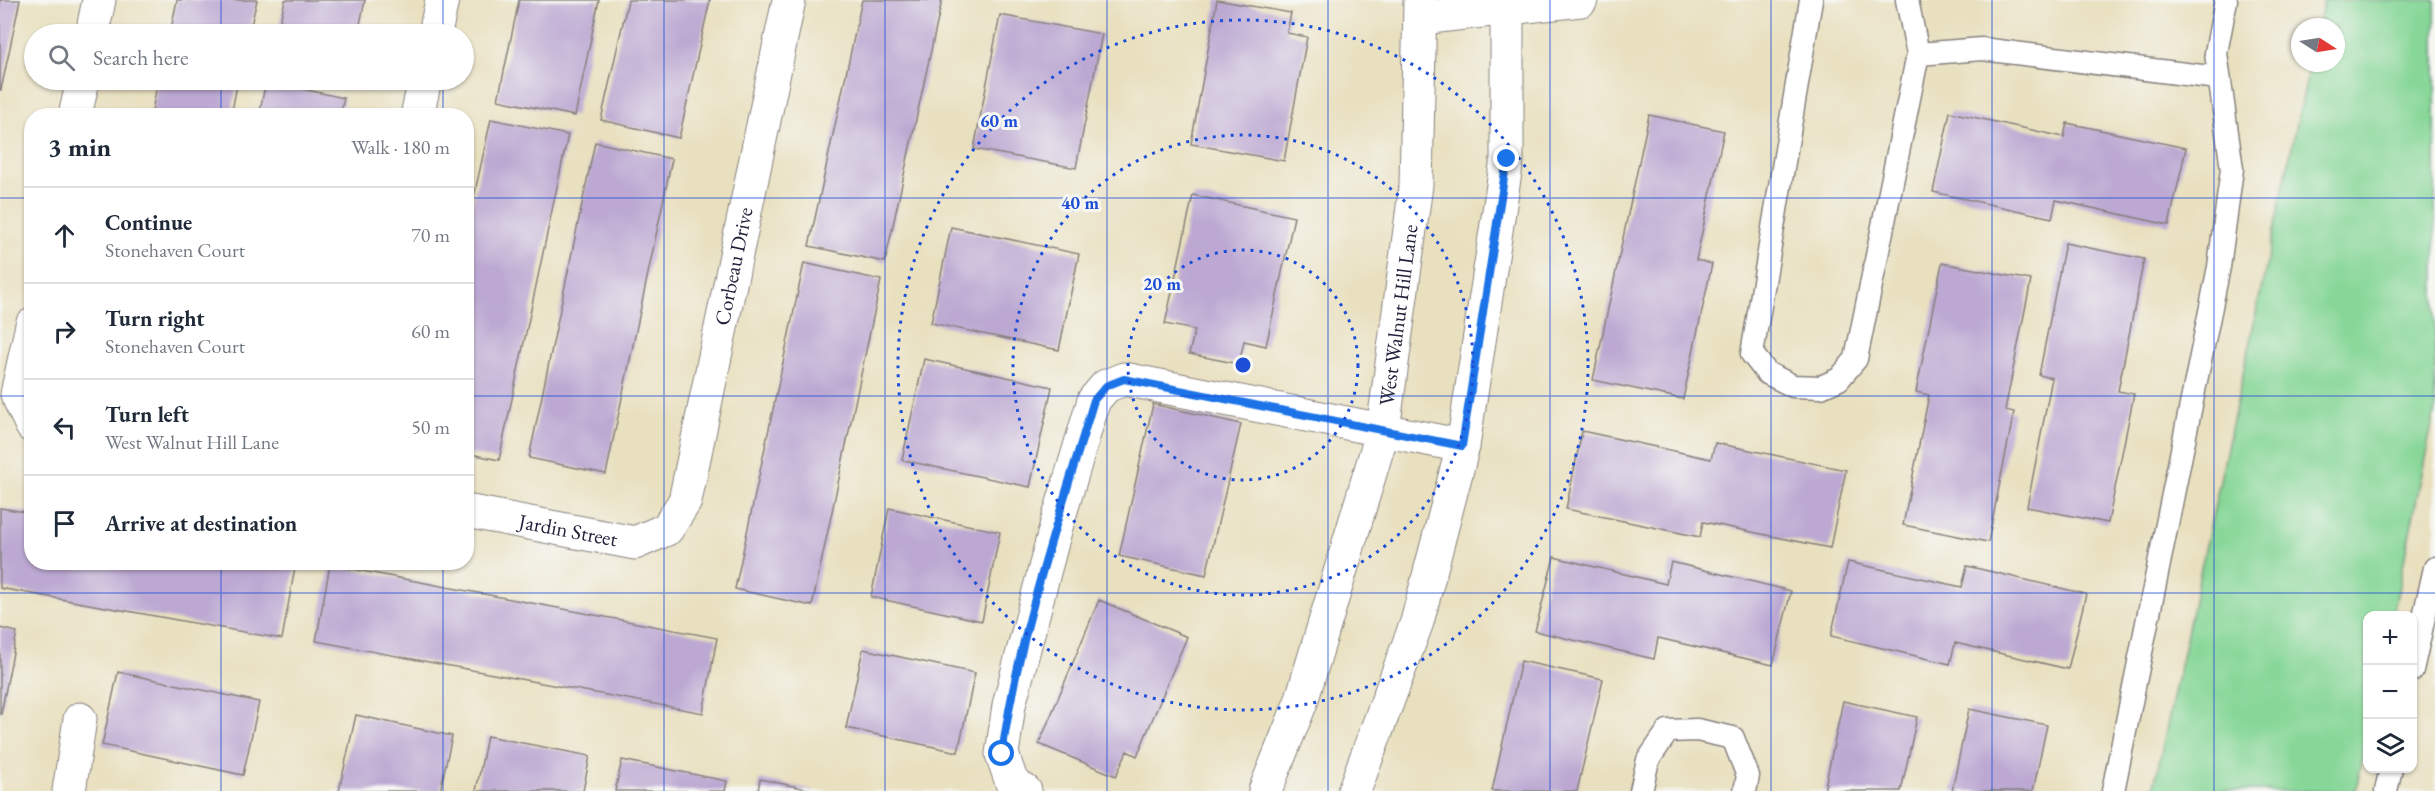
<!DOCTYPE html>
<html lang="en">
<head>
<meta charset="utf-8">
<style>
  body { margin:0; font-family:"EB Garamond",serif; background:#f2f2f3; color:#1f2937 }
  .controls { position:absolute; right:18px; bottom:18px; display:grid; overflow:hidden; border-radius:12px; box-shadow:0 2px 4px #0004 }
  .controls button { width:54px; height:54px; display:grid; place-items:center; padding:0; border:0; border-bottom:2px solid #e0e1e3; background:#fff; color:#1f2937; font:30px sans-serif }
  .compass { position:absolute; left:2291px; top:18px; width:54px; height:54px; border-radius:50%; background:#fff; box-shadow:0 2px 4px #0004; rotate:102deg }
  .stop { position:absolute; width:18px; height:18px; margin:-14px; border:4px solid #1a73e8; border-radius:50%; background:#fff }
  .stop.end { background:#1a73e8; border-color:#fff; box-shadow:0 2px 6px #0008 }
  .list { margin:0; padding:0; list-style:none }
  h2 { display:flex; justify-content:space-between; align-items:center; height:78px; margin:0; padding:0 24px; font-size:26px }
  h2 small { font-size:20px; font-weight:400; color:#747a83 }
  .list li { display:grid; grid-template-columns:39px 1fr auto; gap:18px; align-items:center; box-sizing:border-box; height:96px; padding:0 24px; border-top:2px solid #e0e1e3 }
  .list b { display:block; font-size:22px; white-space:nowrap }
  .list p { margin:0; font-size:20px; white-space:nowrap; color:#747a83 }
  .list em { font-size:20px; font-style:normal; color:#747a83 }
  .icon { flex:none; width:33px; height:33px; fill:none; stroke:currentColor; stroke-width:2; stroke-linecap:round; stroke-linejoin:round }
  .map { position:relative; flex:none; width:2435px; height:791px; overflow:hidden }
  .search { position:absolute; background:#fff; box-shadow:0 2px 4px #0004; left:24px; top:24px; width:450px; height:66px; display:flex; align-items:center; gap:15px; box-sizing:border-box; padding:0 21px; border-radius:33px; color:#747a83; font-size:22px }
  .panel { position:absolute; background:#fff; box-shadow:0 2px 4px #0004; left:24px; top:108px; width:450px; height:462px; border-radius:24px }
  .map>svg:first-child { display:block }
  .green { fill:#87d798; stroke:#547c6a; stroke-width:1.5 }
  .building { fill:#bca8d2 }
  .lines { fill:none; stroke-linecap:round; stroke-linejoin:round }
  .lane-casing { stroke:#86817d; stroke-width:25 }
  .street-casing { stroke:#86817d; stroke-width:35 }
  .secondary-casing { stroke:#86817d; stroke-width:35 }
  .lane { stroke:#fff; stroke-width:22 }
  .street { stroke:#fff; stroke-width:33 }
  .secondary { stroke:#fff; stroke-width:33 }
  .route { stroke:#1a73e8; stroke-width:8 }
  .grid { fill:none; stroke:#1d4ed8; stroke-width:1.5; stroke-opacity:0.55 }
  .ring { fill:none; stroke:#1d4ed8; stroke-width:3; stroke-dasharray:3 6 }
  .labels { text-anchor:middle; stroke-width:6; stroke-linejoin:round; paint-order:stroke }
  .street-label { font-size:21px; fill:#22223b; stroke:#f6f6f2 }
  .centre { fill:#1d4ed8; stroke:#f6f6f2; stroke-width:3 }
  .ring-label { font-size:18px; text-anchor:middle; font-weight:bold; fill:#1d4ed8; stroke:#f6f6f2; stroke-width:6; stroke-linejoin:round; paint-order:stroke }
</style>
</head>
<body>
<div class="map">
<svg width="2435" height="791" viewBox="0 0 2435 791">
  <rect width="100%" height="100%" fill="#f6f6f2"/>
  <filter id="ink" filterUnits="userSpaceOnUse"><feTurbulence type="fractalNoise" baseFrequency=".0167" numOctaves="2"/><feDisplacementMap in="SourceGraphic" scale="12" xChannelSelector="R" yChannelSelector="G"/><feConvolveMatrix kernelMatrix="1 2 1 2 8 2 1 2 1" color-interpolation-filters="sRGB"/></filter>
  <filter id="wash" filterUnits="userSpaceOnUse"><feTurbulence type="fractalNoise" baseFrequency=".008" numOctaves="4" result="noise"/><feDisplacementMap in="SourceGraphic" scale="24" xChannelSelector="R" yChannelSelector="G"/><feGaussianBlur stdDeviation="1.35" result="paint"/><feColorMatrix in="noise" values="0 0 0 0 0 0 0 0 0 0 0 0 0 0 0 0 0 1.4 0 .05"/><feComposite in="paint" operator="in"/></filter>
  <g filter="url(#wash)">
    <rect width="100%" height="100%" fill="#e9e0bf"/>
    <path class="green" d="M2324 0H2435V410L2393 615 2368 616 2367 736 2356 791H2153L2310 63H2336V27H2318Z"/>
    <g id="blocks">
      <path class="building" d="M0 0H20L1 90H0Z
        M177 0H257L249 34H170Z
        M285 0H365L358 34H277Z
        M519 0H599L575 116 498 100Z
        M628 0H710L679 138 601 120Z
        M862 0H942L885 262 809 246Z
        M1217 0 1291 13 1287 33 1307 37 1284 161 1191 144Z
        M1000 15 1102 34 1076 168 974 149Z
        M158 80H238L231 116H151Z
        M266 81 344 98 340 116H259Z
        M1950 112 2064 137 2067 123 2186 148 2169 225 2056 200 2052 218 1933 192Z
        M1649 115 1724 131 1696 260 1712 264 1683 399 1593 380Z
        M491 119 568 135 499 460 466 453V233Z
        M595 142 672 159 606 474 529 458Z
        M1193 195 1294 217 1266 346 1244 341 1239 364 1189 354 1195 330 1165 324Z
        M951 227 1079 254 1059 350 931 323Z
        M2065 243 2144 259 2118 391 2134 394 2108 523 2027 507 2052 378 2039 375Z
        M804 263 881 280 812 606 735 589Z
        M1942 263 2031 280 2005 410 2014 412 1988 542 1903 525 1929 395 1916 392Z
        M924 359 1052 387 1030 487 902 460Z
        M1153 404 1241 424 1206 575 1119 556Z
        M1582 431 1711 459 1715 443 1846 470 1830 548 1703 522 1700 537 1566 509Z
        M0 508 32 513V562H296L282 639 0 588Z
        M889 508 1000 532 982 621 871 597Z
        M1554 557 1666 584 1671 562 1791 591 1773 665 1658 638 1654 659 1535 631Z
        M1848 562 1962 587 1967 566 2086 594 2068 669 1955 643 1950 664 1831 636Z
        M330 565 717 638 703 713 316 641Z
        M1099 600 1187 637 1137 756 1127 751 1116 776 1039 744Z
        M0 628 17 632 1 714H0Z
        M863 649 975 673 958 752 846 728Z
        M1521 661 1603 679 1577 791H1492Z
        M118 672 259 702 243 775 102 745Z
        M1843 701 1917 717 1901 791H1824Z
        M1969 709 2047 725 2033 791H1952Z
        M356 715 452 736 440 791H339Z
        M487 736 590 756 583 791H476Z
        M622 760 727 781 725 791H615Z
        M760 779 812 790V791H758Z"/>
    </g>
  </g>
  <g filter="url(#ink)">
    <use href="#blocks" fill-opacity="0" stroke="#86817d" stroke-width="1.5"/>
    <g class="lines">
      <defs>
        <path id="lane" d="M1811 0 1752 354 1767 373 1793 386 1821 387 1839 379 1856 359 1918 54 1982 49 2218 78
          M1907 0 1918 54
          M2412 670 2435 568
          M1641 791 1648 760 1668 731 1697 730 1733 738 1748 776 1745 791
          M2113 791 2219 267 2232 169 2216 53 2226 0
          M2386 791 2391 768"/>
        <g id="street">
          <path d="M1421 18 1581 0"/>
          <path d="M92 34 99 0"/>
          <path d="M435 34 442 0"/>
          <path d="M75 116 83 80"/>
          <path d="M417 116 425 80"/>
          <path d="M32 325 17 394 32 426"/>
          <path id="s1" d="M466 511 635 543 667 529 685 501 789 0"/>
          <path d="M69 791 80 719"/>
          <path d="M1025 791 1012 783 1002 754 1009 705 1056 527 1094 400 1106 386 1124 379 1463 446"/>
        </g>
        <g id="secondary">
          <path id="s2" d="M1265 791 1301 702 1383 430 1416 185 1420 0"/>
          <path d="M1354 791 1417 622 1463 446 1507 159V0"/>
        </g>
      </defs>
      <use href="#lane" class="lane-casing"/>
      <use href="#street" class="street-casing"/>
      <use href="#secondary" class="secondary-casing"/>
      <use href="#lane" class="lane"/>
      <use href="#street" class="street"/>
      <use href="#secondary" class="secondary"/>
    </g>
  </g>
  <g class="lines" filter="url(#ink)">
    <path class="route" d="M1002 754C1018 636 1060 514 1094 400L1106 386 1124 379 1462 446 1507 159"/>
  </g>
  <path class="grid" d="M221 0V34M443 0V34M664 0V791M885 0V791M1107 0V791M1328 0V791M1550 0V791M1771 0V791M1992 0V791M2214 0V791M221 80V116M443 80V116M0 198H32M466 198H2435M0 396H32M466 396H2435M221 562V791M443 562V791M0 593H2435"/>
  <g class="ring">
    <circle cx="1243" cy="365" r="115"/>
    <circle cx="1243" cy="365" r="230"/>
    <circle cx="1243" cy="365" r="345"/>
  </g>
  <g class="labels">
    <g class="street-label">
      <text dy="7" stroke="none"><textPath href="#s1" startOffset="480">Corbeau Drive</textPath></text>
      <text dy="7" stroke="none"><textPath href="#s2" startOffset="496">West Walnut Hill Lane</textPath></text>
      <text dy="7" stroke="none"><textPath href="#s1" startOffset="104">Jardin Street</textPath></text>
    </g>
  </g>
  <circle cx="1243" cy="365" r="9" class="centre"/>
  <g class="ring-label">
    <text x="999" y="127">60 m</text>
    <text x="1080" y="209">40 m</text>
    <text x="1162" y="290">20 m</text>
  </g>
</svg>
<div class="controls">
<button>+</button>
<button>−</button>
<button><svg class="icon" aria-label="layers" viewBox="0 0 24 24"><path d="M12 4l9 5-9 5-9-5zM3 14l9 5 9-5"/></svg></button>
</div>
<svg class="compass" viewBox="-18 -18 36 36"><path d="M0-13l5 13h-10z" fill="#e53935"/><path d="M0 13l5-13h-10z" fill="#747a83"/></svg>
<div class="stop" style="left:1002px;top:754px"></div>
<div class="stop end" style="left:1507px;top:159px"></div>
<div class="search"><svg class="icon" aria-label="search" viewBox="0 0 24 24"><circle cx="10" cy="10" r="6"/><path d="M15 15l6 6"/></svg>Search here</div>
<section class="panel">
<h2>3 min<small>Walk · 180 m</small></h2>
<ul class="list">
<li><svg class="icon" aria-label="ahead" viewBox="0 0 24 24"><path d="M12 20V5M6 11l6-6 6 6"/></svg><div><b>Continue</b><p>Stonehaven Court</p></div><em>70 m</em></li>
<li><svg class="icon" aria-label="right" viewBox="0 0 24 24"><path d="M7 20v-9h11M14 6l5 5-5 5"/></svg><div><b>Turn right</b><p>Stonehaven Court</p></div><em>60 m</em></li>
<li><svg class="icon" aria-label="left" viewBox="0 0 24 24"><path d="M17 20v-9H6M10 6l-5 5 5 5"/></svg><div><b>Turn left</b><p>West Walnut Hill Lane</p></div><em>50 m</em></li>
<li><svg class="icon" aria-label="arrive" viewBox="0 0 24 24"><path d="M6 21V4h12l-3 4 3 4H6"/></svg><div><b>Arrive at destination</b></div></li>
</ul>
</section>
</div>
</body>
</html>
